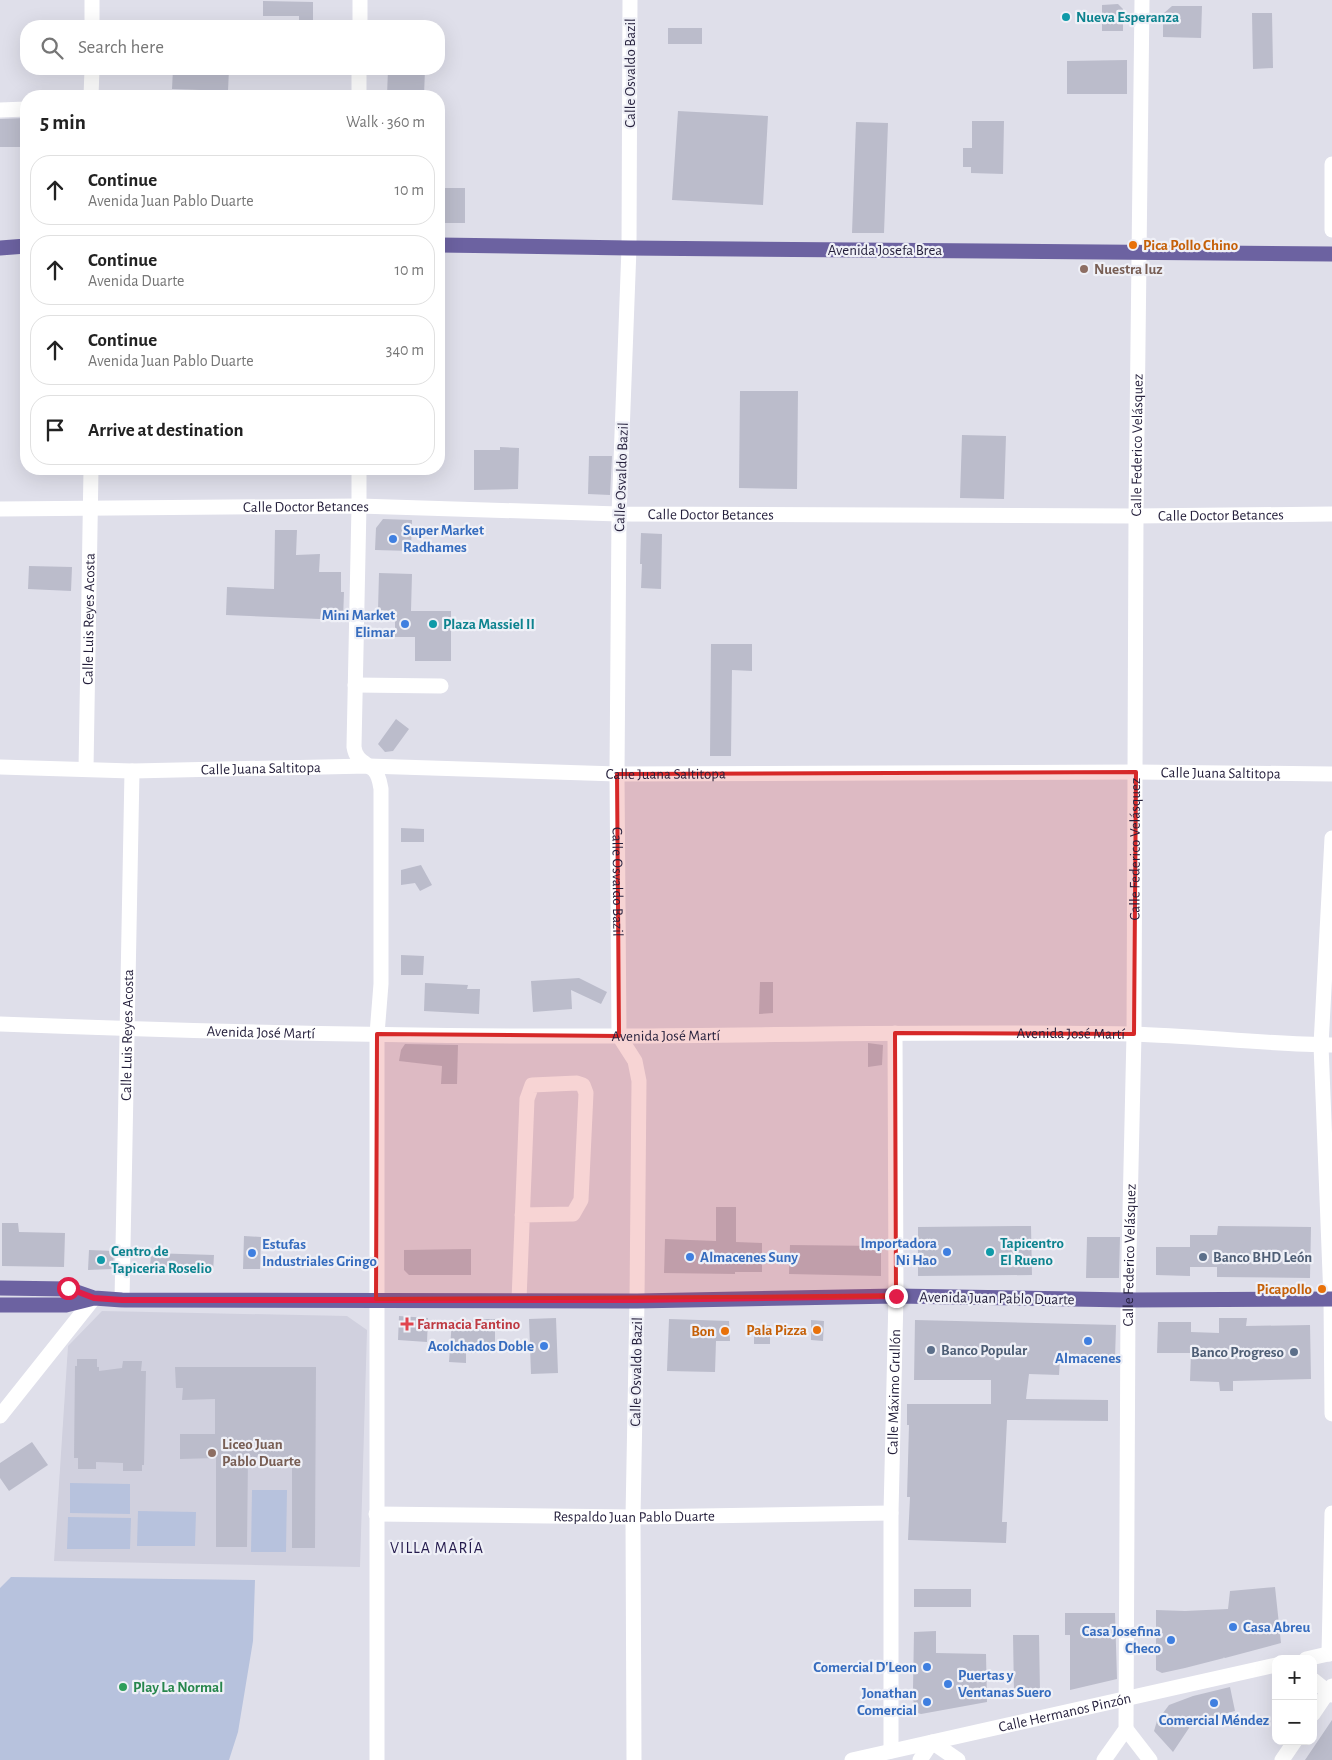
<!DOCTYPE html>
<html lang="en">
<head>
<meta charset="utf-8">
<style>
  body { margin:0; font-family:"Alegreya Sans",sans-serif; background:#f6f6f6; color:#222 }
  .controls { position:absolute; right:15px; bottom:15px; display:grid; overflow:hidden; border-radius:10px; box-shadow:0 5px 20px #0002 }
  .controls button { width:45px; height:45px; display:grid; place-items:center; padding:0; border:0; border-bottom:1px solid #e0e0e0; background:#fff; color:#222; font:25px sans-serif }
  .stop { position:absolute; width:15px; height:15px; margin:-11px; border:4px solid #e11d48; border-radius:50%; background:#fff }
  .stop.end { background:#e11d48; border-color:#fff; box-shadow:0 1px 5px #0008 }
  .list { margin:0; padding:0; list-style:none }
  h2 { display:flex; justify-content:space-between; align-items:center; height:65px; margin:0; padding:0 20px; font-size:21px }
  h2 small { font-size:16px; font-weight:400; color:#767676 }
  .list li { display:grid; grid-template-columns:32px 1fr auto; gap:15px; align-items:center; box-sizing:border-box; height:70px; margin:0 10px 10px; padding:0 10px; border:1px solid #e0e0e0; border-radius:20px }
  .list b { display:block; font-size:19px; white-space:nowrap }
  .list p { margin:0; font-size:16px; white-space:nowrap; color:#767676 }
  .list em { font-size:16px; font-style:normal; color:#767676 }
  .icon { flex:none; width:28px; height:28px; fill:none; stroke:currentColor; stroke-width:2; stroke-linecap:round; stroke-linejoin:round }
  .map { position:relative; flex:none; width:1332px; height:1760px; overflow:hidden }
  .search { position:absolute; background:#fff; box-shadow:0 5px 20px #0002; left:20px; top:20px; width:425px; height:55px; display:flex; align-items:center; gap:12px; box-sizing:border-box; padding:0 18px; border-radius:20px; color:#767676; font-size:19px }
  .panel { position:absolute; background:#fff; box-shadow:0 5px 20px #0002; left:20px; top:90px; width:425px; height:385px; border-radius:20px }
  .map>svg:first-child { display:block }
  .built { fill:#d0d0de }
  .green { fill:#b7c2dd }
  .building { fill:#bbbccb }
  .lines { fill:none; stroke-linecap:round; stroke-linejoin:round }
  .minor { stroke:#fff; stroke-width:15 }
  .major { stroke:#6c62a1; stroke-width:15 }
  .route { stroke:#e11d48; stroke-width:6 }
  .marked { fill:#d62828; fill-opacity:0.2; stroke:#d62828; stroke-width:4; stroke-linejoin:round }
  .culture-dot { fill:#0f9aa8; stroke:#eff0f7; stroke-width:2 }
  .food-dot { fill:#e8710a; stroke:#eff0f7; stroke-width:2 }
  .education-dot { fill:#8d6e63; stroke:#eff0f7; stroke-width:2 }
  .shop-dot { fill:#3f7fe0; stroke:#eff0f7; stroke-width:2 }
  .service-dot { fill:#5c6f8a; stroke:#eff0f7; stroke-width:2 }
  .health-dot { fill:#e0444e; stroke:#eff0f7; stroke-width:2 }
  .leisure-dot { fill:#2e9e5b; stroke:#eff0f7; stroke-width:2 }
  .labels { text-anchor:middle; stroke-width:4.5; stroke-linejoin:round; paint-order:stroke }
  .culture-label { font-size:15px; font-weight:bold; fill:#0d838f; stroke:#eff0f7; text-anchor:start }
  .street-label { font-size:15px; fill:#241f3b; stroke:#eff0f7 }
  .food-label { font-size:15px; font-weight:bold; fill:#c56008; stroke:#eff0f7; text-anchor:end }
  .education-label { font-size:15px; font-weight:bold; fill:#785e54; stroke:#eff0f7; text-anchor:start }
  .shop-label { font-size:15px; font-weight:bold; fill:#366cbe; stroke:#eff0f7; text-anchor:end }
  .service-label { font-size:15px; font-weight:bold; fill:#4e5e75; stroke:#eff0f7; text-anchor:start }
  .health-label { font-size:15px; font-weight:bold; fill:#be3a42; stroke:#eff0f7; text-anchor:start }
  .leisure-label { font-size:15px; font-weight:bold; fill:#27864d; stroke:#eff0f7; text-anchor:start }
  .neighbourhood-label { font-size:16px; letter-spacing:1px; fill:#241b4d; stroke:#eff0f7 }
</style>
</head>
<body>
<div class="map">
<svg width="1332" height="1760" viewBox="0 0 1332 1760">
  <rect width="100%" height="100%" fill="#dfdfea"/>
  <path class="built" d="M102 1311 347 1316 367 1330 360 1567 54 1561 68 1346Z"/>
  <path class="green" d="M70 1483 130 1484V1514L70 1513Z
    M252 1490H287L286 1552H251Z
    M138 1511 196 1512 195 1546H137Z
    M68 1517 131 1518 130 1549H67Z
    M11 1577 255 1580 253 1641 238 1732 229 1760H0V1588Z"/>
  <path class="building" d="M263 1 313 2V26H299V16H263Z
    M1118 4 1123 9V31H1102V5Z
    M1172 6H1202L1201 38 1163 37V14Z
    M1252 13H1272L1273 68 1253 69Z
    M668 28H702V44H668Z
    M1127 60V94H1067V61Z
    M173 69H229L228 91 172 89Z
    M388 69H425L424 96H387Z
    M678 111 768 116 763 205 672 200Z
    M26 118V147H0V119Z
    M972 121H1004L1003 174 971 173V167H963V148H972Z
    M856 122 888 123 884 233H852Z
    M439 188H465V223H439Z
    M740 391H798L797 489 739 488Z
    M962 435 1006 436 1004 499 960 498Z
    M500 447 519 448 518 489 474 490V450H500Z
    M589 456H612L610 495 588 494Z
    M383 519 412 520 411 551 375 550 376 528Z
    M275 530H297L296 555 320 554 319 572H341V592H344L343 620 226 615 227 587 274 589Z
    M641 533 662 534 661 589 641 588 642 564H640Z
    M29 566 72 567 71 591 28 589Z
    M379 573 412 574 411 611H451V661H415V637H395V611L378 610Z
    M711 644H752V671L732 670 731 756H710Z
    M396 719 409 729 393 751 385 752 378 744Z
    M401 828 424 829V842H401Z
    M421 865 432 885 420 891 415 883 401 885V870Z
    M401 955 424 956 423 975H401Z
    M579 978 607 992 601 1004 571 990 572 1009 533 1012 531 981Z
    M760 982H773V1013L759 1014Z
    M425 983 468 985 467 989H480L479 1014 424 1011Z
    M868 1043 883 1045 882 1065 868 1067Z
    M405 1044 458 1045 457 1084H441L442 1066 399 1061 401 1050Z
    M716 1207H736V1242L762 1243V1272H735V1274L664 1273 665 1239 716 1241Z
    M2 1223H18L19 1232 65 1233 64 1267 2 1266Z
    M1017 1226H1031L1032 1275 918 1276V1227Z
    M1218 1226 1311 1227 1310 1278 1217 1277V1267H1190V1276L1156 1275V1247H1190V1235H1217Z
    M244 1236 261 1237 260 1269H243Z
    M1087 1237H1120L1119 1278H1086Z
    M790 1245 881 1246V1276L789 1274Z
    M471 1249V1275H409L404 1270V1250Z
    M89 1250 114 1251 113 1268 112 1269 88 1270Z
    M151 1253 214 1255 213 1272 155 1271 150 1268Z
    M399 1316 428 1318 427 1342 398 1340Z
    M556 1318 558 1373 531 1374 529 1319Z
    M1219 1318H1247L1246 1326 1310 1325 1311 1379 1233 1381V1391H1220L1219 1382 1190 1381 1191 1353H1157L1158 1322H1191V1332L1219 1333Z
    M481 1319H495V1353H466V1363L449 1362 452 1320 481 1321Z
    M669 1319 729 1321 730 1341H716L715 1372 667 1371Z
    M811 1320 824 1321 823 1341 811 1340Z
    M915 1320 1116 1325 1115 1359 1060 1358 1059 1375 1029 1374 1026 1399 1108 1400V1421L1007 1420 1002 1522H1007L1006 1543 908 1540 910 1497H907L909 1425H907V1404H991V1380H914Z
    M770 1325V1344H754V1326Z
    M77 1359H97V1367H99V1371L122 1368 123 1361H142L141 1371H146L144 1465H142V1471H123V1463L96 1462V1469H78V1458H74L75 1366H77Z
    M175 1367H316L315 1548H292V1457H248L247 1547H216V1458L180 1459V1434H215V1399L182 1400 183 1388H176Z
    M32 1442 48 1465 9 1491 0 1478V1463Z
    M1275 1587 1281 1643 1225 1658 1223 1657 1224 1658 1185 1668 1162 1673 1156 1670V1610L1185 1611 1228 1609 1230 1591Z
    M914 1589H971V1607H914Z
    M1065 1613H1115L1117 1679 1070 1690V1635H1065Z
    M936 1631V1653L986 1654 987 1702 921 1714 914 1712 913 1689 914 1632Z
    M1013 1635H1039L1040 1692 1014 1693Z
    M1230 1687 1235 1711 1193 1722 1173 1752 1154 1731 1157 1721 1169 1705 1193 1696Z
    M1332 1720V1760H1305Z"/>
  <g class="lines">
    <g class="minor">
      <path id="s1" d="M630 0 629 248 619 514 617 774 619 1036 635 1061 639 1081 637 1301 633 1517 634 1760"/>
      <path d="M92 26V0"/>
      <path d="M360 26V0"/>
      <path d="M91 96 92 69"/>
      <path d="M359 96V69"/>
      <path d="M0 110 26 109"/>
      <path d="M1332 164V230"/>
      <path d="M359 469V506L354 747C356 761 365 762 374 770 379 775 380 783 381 789V984L377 1034V1760"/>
      <path id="s2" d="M0 509 359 506 619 514 1136 516 1332 514"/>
      <path d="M355 685 441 686"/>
      <path id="s3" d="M0 767 132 771 368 766 617 774 1136 772 1332 774"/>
      <path id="s4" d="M86 769 91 469"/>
      <path d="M1332 838 1321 1045 1331 1299 1332 1414"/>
      <path id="s5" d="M0 1024C207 1032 415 1037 623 1036 792 1035 962 1031 1131 1034 1198 1036 1265 1044 1332 1045"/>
      <path id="s6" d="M122 1300 132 771"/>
      <path d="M519 1300 527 1099 532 1085 577 1083 583 1085 586 1093 581 1200 573 1214 522 1215"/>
      <path d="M0 1416 94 1298"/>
      <path id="s7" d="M376 1514 633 1517 891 1513"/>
      <path d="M1329 1654 1332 1513"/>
      <path d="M1306 1659 1332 1653"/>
      <path d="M1313 1680 1332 1695"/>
      <path d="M1313 1714 1332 1686"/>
      <path d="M1126 1729 1150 1760"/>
      <path id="s8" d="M891 1751V1513L896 1296 895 1033"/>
      <path id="s9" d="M852 1760 1276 1665"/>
      <path d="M920 1760 932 1742 958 1760"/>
      <path id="s10" d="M1104 1760 1126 1729 1128 1300 1134 1034 1136 516 1142 0"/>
      <path d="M1282 1760 1295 1741"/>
    </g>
    <path class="major" d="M439 245 629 248 1332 254
      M0 248 26 246
      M0 1288 68 1289 94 1298 122 1300 637 1301 896 1296 1128 1300 1332 1299
      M0 1305H66L94 1298"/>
  </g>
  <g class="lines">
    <path class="route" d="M68 1288 94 1298 122 1300H637L896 1296"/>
  </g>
  <path class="marked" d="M1136 772 1134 1034 895 1033 896 1296 376 1299 377 1034 619 1036 617 774Z"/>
  <g class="culture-dot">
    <circle cx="1066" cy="17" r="5"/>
    <circle cx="433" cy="624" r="5"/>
    <circle cx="990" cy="1252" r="5"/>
    <circle cx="101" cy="1260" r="5"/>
  </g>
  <g class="food-dot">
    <circle cx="1133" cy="245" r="5"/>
    <circle cx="1322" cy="1289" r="5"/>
    <circle cx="817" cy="1330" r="5"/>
    <circle cx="725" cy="1331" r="5"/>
  </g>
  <g class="education-dot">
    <circle cx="1084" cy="269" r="5"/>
    <circle cx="212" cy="1453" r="5"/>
  </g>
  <g class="shop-dot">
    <circle cx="393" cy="539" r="5"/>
    <circle cx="405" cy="624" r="5"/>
    <circle cx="947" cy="1252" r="5"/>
    <circle cx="252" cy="1253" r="5"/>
    <circle cx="690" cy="1257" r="5"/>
    <circle cx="1088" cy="1341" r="5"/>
    <circle cx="544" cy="1346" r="5"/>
    <circle cx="1233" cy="1627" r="5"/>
    <circle cx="1171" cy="1640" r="5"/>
    <circle cx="927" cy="1667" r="5"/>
    <circle cx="948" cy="1684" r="5"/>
    <circle cx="927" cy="1702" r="5"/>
    <circle cx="1214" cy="1703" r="5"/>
  </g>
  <g class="service-dot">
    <circle cx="1203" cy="1257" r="5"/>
    <circle cx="931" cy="1350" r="5"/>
    <circle cx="1294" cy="1352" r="5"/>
  </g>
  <path class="health-dot" d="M404.5 1316.5h5v5h5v5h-5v5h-5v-5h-5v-5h5z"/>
  <circle class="leisure-dot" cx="123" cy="1687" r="5"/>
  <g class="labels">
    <g class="culture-label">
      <text x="1076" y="22">Nueva Esperanza</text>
      <text x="443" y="629">Plaza Massiel II</text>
      <text x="1000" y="1248">Tapicentro<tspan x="1000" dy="17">El Rueno</tspan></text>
      <text x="111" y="1256">Centro de<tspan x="111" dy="17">Tapiceria Roselio</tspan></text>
    </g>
    <g class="street-label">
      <text transform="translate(630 73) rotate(-90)" y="5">Calle Osvaldo Bazil</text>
      <text x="885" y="255">Avenida Josefa Brea</text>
      <text dy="5" stroke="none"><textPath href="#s10" startOffset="1322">Calle Federico Velásquez</textPath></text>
      <text transform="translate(621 477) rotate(-88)" y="5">Calle Osvaldo Bazil</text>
      <text dy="5" stroke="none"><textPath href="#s2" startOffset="306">Calle Doctor Betances</textPath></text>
      <text dy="5" stroke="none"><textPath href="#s2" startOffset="711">Calle Doctor Betances</textPath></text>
      <text dy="5" stroke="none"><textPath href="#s2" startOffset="1221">Calle Doctor Betances</textPath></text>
      <text dy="5" stroke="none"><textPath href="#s4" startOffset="150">Calle Luis Reyes Acosta</textPath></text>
      <text dy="5" stroke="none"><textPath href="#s3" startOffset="261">Calle Juana Saltitopa</textPath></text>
      <text dy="5" stroke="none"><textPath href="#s3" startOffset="1221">Calle Juana Saltitopa</textPath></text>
      <text dy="5" stroke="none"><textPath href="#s3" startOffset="666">Calle Juana Saltitopa</textPath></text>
      <text dy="5" stroke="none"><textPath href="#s10" startOffset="918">Calle Federico Velásquez</textPath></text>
      <text dy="5" stroke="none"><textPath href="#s1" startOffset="882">Calle Osvaldo Bazil</textPath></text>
      <text dy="5" stroke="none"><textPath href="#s5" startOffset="261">Avenida José Martí</textPath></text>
      <text dy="5" stroke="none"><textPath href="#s5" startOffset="1071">Avenida José Martí</textPath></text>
      <text dy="5" stroke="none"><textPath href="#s6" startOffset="265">Calle Luis Reyes Acosta</textPath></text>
      <text dy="5" stroke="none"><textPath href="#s5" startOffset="666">Avenida José Martí</textPath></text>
      <text dy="5" stroke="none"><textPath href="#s10" startOffset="512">Calle Federico Velásquez</textPath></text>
      <text transform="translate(997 1298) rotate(1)" y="5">Avenida Juan Pablo Duarte</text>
      <text transform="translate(636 1372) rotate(-89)" y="5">Calle Osvaldo Bazil</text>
      <text dy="5" stroke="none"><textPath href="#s8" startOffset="359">Calle Máximo Grullón</textPath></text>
      <text dy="5" stroke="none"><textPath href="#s7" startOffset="258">Respaldo Juan Pablo Duarte</textPath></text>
      <text dy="5" stroke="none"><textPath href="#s9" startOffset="218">Calle Hermanos Pinzón</textPath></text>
    </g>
    <g class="food-label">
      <text x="1143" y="250" text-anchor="start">Pica Pollo Chino</text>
      <text x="1312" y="1294">Picapollo</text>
      <text x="807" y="1335">Pala Pizza</text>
      <text x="715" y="1336">Bon</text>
    </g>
    <g class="education-label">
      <text x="1094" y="274">Nuestra luz</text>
      <text x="222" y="1449">Liceo Juan<tspan x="222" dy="17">Pablo Duarte</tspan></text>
    </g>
    <g class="shop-label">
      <text x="403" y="535" text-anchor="start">Super Market<tspan x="403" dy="17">Radhames</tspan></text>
      <text x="395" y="620">Mini Market<tspan x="395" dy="17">Elimar</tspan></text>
      <text x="937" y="1248">Importadora<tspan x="937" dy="17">Ni Hao</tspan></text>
      <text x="262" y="1249" text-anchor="start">Estufas<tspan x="262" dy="17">Industriales Gringo</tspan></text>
      <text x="700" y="1262" text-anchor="start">Almacenes Suny</text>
      <text x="534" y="1351">Acolchados Doble</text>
      <text x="1088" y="1363" text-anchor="middle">Almacenes</text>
      <text x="1243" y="1632" text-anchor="start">Casa Abreu</text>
      <text x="1161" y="1636">Casa Josefina<tspan x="1161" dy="17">Checo</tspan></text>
      <text x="917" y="1672">Comercial D'Leon</text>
      <text x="958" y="1680" text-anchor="start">Puertas y<tspan x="958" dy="17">Ventanas Suero</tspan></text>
      <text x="917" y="1698">Jonathan<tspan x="917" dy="17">Comercial</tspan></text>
      <text x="1214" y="1725" text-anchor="middle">Comercial Méndez</text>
    </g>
    <g class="service-label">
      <text x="1213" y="1262">Banco BHD León</text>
      <text x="941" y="1355">Banco Popular</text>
      <text x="1284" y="1357" text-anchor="end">Banco Progreso</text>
    </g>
    <g class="health-label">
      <text x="417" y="1329">Farmacia Fantino</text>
    </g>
    <g class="leisure-label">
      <text x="133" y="1692">Play La Normal</text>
    </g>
    <g class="neighbourhood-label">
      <text x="437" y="1553">VILLA MARÍA</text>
    </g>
  </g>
</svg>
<div class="controls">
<button>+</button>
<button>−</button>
</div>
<div class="stop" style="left:68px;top:1288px"></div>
<div class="stop end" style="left:896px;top:1296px"></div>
<div class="search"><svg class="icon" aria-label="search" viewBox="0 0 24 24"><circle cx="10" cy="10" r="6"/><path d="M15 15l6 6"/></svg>Search here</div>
<section class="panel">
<h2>5 min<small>Walk · 360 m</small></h2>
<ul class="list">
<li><svg class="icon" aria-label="ahead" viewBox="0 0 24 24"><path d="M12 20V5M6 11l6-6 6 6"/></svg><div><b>Continue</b><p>Avenida Juan Pablo Duarte</p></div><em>10 m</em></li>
<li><svg class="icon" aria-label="ahead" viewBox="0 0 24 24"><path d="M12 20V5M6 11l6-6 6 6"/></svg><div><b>Continue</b><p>Avenida Duarte</p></div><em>10 m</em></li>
<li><svg class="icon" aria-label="ahead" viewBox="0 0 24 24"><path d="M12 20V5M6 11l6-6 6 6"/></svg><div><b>Continue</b><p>Avenida Juan Pablo Duarte</p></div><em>340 m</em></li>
<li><svg class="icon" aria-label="arrive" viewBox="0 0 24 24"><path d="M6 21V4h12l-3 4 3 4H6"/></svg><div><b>Arrive at destination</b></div></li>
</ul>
</section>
</div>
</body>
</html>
